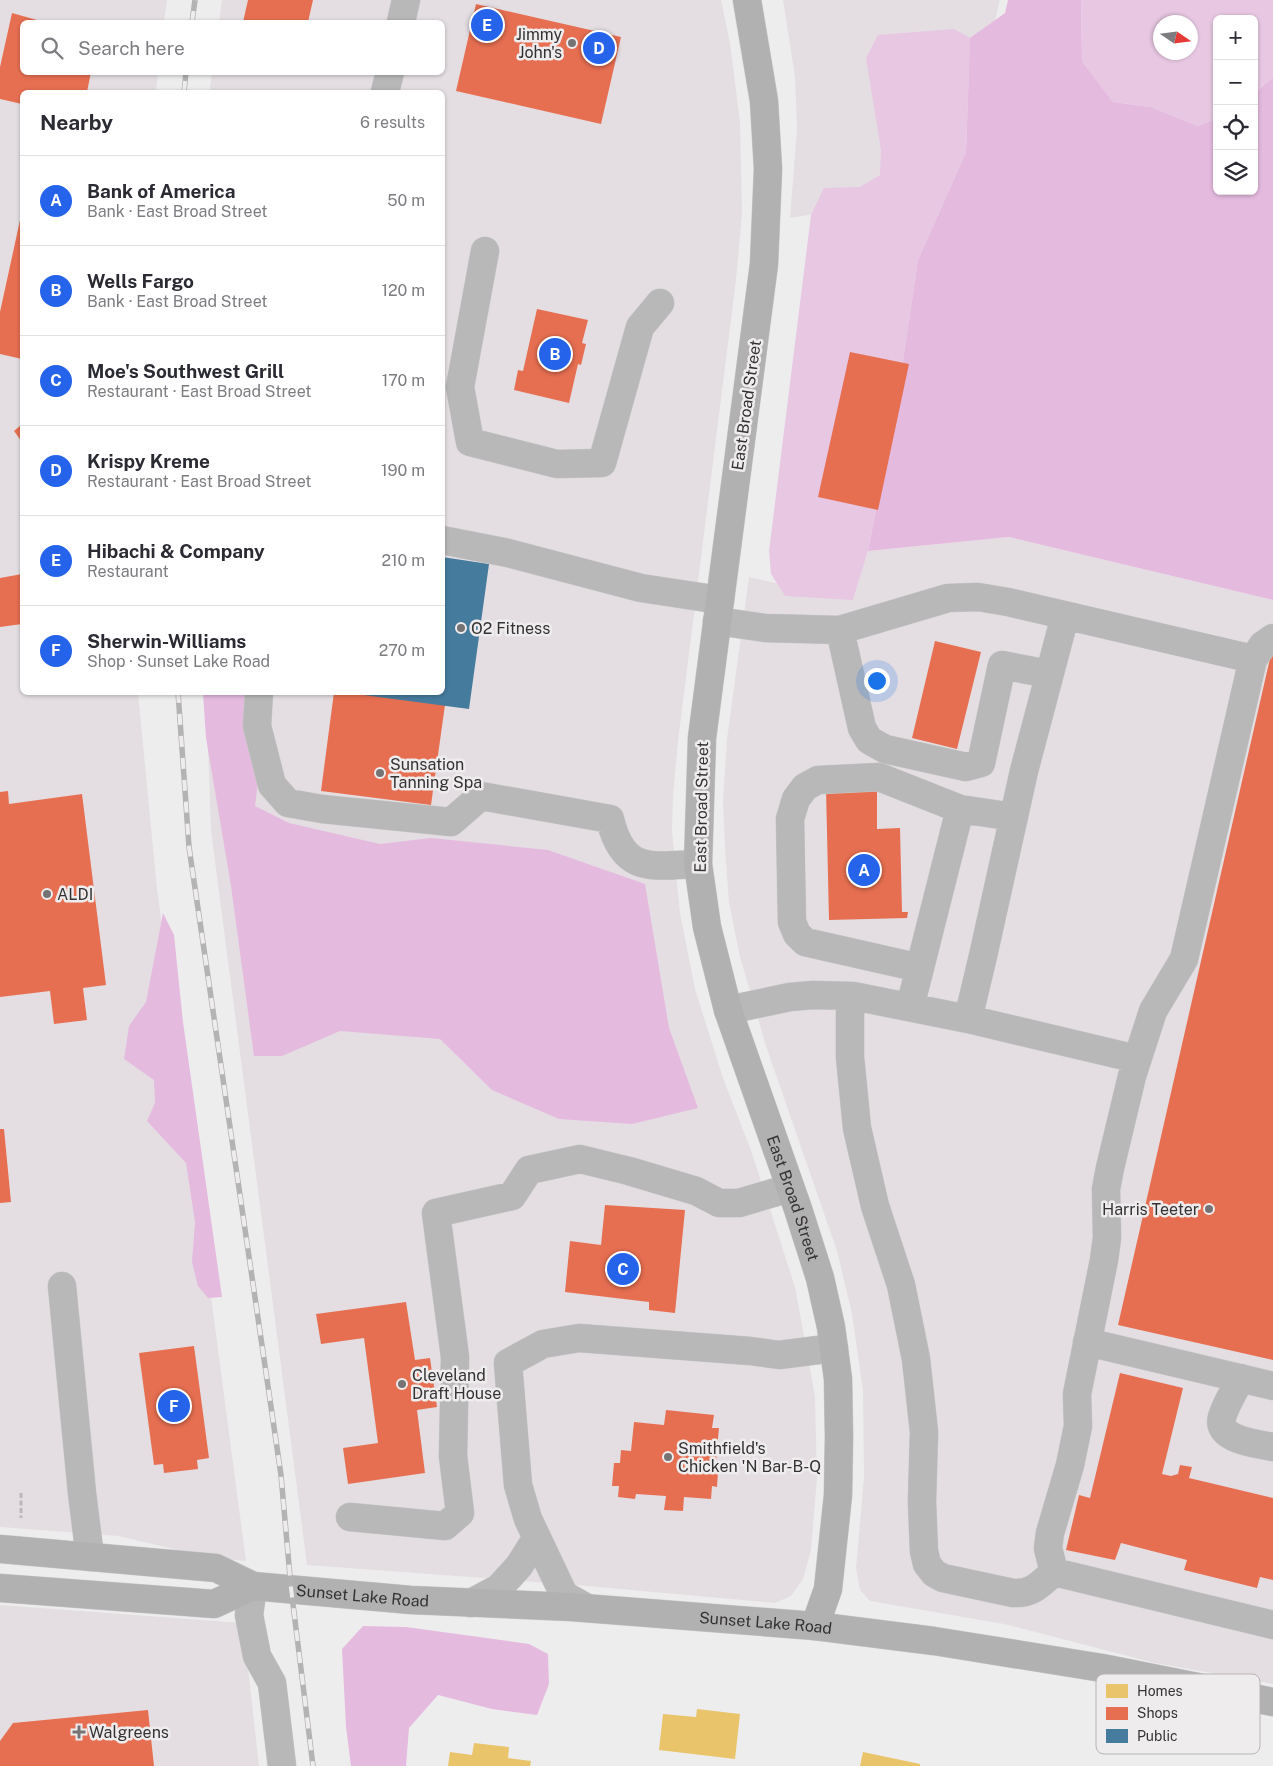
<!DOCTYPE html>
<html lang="en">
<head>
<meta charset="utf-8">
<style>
  body { margin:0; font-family:"Public Sans",sans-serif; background:#f7f7f7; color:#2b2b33 }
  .controls { position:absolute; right:15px; top:15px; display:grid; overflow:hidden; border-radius:8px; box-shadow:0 1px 4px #0004 }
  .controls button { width:45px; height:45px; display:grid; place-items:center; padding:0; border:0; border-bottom:1px solid #e1e1e2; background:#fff; color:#2b2b33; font:25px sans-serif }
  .compass { position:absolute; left:1153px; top:15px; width:45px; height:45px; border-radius:50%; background:#fff; box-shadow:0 1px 4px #0004; rotate:103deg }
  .you { position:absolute; left:876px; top:680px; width:18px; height:18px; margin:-12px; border:4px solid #fff; border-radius:50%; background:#1a73e8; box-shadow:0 0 0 8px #1a73e833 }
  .badge { display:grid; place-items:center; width:32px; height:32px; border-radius:50%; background:#2563eb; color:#fff; font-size:16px; font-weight:700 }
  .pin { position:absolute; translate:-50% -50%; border:2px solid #fff; box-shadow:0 1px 5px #0006 }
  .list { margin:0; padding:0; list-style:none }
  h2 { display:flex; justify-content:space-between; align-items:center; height:65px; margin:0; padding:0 20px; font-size:21px }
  h2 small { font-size:16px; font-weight:400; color:#7c7c81 }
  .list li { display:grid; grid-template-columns:32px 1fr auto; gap:15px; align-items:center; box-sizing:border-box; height:90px; padding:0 20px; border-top:1px solid #e1e1e2 }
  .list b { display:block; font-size:19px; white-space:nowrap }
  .list p { margin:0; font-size:16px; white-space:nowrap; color:#7c7c81 }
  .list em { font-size:16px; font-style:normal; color:#7c7c81 }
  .icon { flex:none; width:28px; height:28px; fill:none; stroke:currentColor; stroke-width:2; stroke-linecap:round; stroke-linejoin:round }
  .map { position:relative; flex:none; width:1273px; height:1766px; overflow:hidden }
  .search { position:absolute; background:#fff; box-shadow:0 1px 4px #0004; left:20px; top:20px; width:425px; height:55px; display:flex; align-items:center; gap:12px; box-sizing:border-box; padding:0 18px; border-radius:8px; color:#7c7c81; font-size:19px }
  .panel { position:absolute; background:#fff; box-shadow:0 1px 4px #0004; left:20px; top:90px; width:425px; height:605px; border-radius:8px }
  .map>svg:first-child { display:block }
  .built { fill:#e4dee3 }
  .green { fill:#e7c7e2; fill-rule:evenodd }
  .forest { fill:#e5badf }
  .homes { fill:#e9c46a }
  .shops { fill:#e76f51 }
  .public { fill:#457b9d }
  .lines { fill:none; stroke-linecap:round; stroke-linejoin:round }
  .minor-casing { stroke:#c9c8c9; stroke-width:29 }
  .major-casing { stroke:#c9c8c9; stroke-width:29 }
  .path { stroke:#b9b8b9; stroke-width:3; stroke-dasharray:5 2.5; stroke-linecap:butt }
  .minor { stroke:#b8b8b8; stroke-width:28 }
  .major { stroke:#b2b1b2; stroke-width:28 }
  .rail-casing { stroke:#b3b3b3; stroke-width:5.5 }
  .rail { stroke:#efecee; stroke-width:4; stroke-dasharray:11; stroke-linecap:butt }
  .poi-dot { fill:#757374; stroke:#efecee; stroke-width:2 }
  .labels { text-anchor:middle; stroke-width:5; stroke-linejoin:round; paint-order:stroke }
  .poi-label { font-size:16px; fill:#343233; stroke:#efecee; text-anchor:start }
  .street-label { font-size:16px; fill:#343233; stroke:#efecee }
  .key { fill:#efecee; stroke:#b7b4b6; stroke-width:1 }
  .key-label { font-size:14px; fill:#343233 }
</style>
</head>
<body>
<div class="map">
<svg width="1273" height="1766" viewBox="0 0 1273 1766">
  <rect width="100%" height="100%" fill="#eeedee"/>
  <path class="built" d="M0 0H167L164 22H22V72L158 73 156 92H22V692L138 693 157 888 246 1561 212 1558 118 1536 0 1527Z
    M222 0H721L730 43 740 122 742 214 736 280 678 741 673 796 672 831 680 913 695 989 723 1078 752 1153 795 1287 815 1396 817 1478 811 1550 803 1579 791 1596 775 1603 576 1585 307 1565 211 831 206 693 442 692V92H210V87L212 73 442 72V22H219Z
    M783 0H1000L989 45 886 202 790 218 797 129 795 77Z
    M1009 537 1273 600V1684L1155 1663 1004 1624 870 1601 860 1590 856 1568 864 1477 863 1391 852 1314 837 1251 766 1046 740 957 729 903 725 849 723 800 727 739 749 577 853 600 868 551Z
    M0 1605 243 1623 259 1766H0Z"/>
  <path class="green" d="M1081 0H1273V77L1254 94V19H1217V118L1198 126 1151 107 1113 102 1082 61ZM1160 22H1190V52H1160Z
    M954 29 970 38 966 152 918 260 897 401 868 551 853 600 785 596 771 574 769 551 811 215 824 188 860 187 880 175 881 150 866 58 878 35Z"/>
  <path class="forest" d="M1008 0H1081L1082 61 1113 102 1151 107 1198 126 1217 118V191H1254V94L1273 77V600L1009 537 868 551 897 401 918 260 966 152 970 38 1005 13Z
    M203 693H257L264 733 255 806 289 823 380 844 431 838 548 850 645 884 669 1028 698 1108 632 1124 559 1119 492 1090 440 1039 340 1031 282 1056H254L231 886 206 738Z
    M163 913 174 935 183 1022 222 1297 208 1298 198 1286 192 1262 195 1222 186 1163 147 1121 155 1103 154 1080 124 1059 129 1026 146 1002Z
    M363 1626 406 1627 529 1644 548 1654 549 1684 537 1715 492 1709 438 1695 409 1728 406 1766H351L346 1727 342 1649Z"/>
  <path class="homes" d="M697 1709 740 1714 735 1759 659 1750 663 1714 696 1717Z
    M474 1743 509 1747 508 1758 531 1761 530 1766H448L450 1752 472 1755Z
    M863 1752 920 1764V1766H860Z"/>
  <path class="shops" d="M248 0H313L308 22H243Z
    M476 4 621 37 601 124 456 91Z
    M12 13 44 22H22V72H91L87 92H22V104L0 99V67Z
    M22 211V359L0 354V312Z
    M537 309 588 320 582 343 586 344 581 365 578 364 569 403 514 390 518 370 523 371Z
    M850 352 909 364 878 510 818 497Z
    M22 424V442L14 431Z
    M22 574V624L0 627V578Z
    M935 641 981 652 957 749 912 738Z
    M1271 654 1273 655V1360L1118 1325Z
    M334 692H346L445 705 431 805 321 791Z
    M877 788V829L900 828 902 912H908L907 918 829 920 826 789Z
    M8 791 9 804 82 794 106 985 83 988 87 1020 54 1024 50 991 0 997V792Z
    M0 1129H4L11 1202 0 1203Z
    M605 1205 685 1210 675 1313 649 1310V1302L565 1292 570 1241 601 1245Z
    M406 1302 415 1360 430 1358 437 1407 417 1410 425 1473 348 1484 343 1448 378 1443 364 1338 321 1344 316 1314Z
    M194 1346 209 1458 197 1460 198 1469 164 1473 163 1464 154 1465 139 1353Z
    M1120 1373 1183 1388 1162 1474 1171 1476 1178 1474 1180 1465 1192 1467 1189 1478 1273 1498V1580L1260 1577 1257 1588 1184 1570 1187 1560 1121 1543 1115 1560 1066 1550 1079 1495 1090 1498Z
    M666 1410 714 1415 712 1428H719L715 1472H718L717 1487 712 1486 711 1499 684 1497 683 1511 664 1510 666 1496 636 1494 635 1499 618 1497 619 1486H612L614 1463H620L621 1450 631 1451 634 1422 664 1425Z
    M148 1710 154 1766H0V1741L13 1723Z"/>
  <path class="public" d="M442 557 489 564 469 709 356 694 442 692Z"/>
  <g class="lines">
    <defs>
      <path id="minor" d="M401 22 406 0
        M385 92 390 72
        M485 251 460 387 470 442 557 464 602 463 640 327 660 303
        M442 540 508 553 641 588 720 600
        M717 621 765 628 840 630 948 598 978 597 1008 602 1253 659 1184 959 1153 1011 1132 1076 1110 1168 1106 1189 1107 1238 1104 1260 1077 1394 1078 1426 1070 1465 1050 1533 1048 1548 1054 1572 1273 1625
        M840 630 862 728 869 740 885 749 966 767 981 763 1002 665 1049 674
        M1253 659 1263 645 1273 638
        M259 692 257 726 272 785 288 803 322 809 451 822 481 796 610 819C623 874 651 866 698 864
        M920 968 805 942 797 934 792 922 790 819 796 799 805 787 818 780 879 777 960 809 1014 817
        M853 996 850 1013V1057L857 1128 875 1206 901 1285 916 1359 924 1432 922 1502 924 1551 927 1564 934 1573 943 1578 1013 1593C1033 1594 1040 1584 1054 1572
        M910 1007 960 809
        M728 1010 790 997 813 995 853 996 968 1019 1137 1059
        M968 1019 983 956 1024 771 1065 616
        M62 1286 82 1493 90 1557
        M1087 1342 1273 1386
        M1241 1378C1234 1391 1226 1404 1222 1417 1215 1440 1259 1444 1273 1447
        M350 1517 445 1526 460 1513 453 1456 455 1357 436 1213 512 1196 529 1170 580 1159 629 1171 696 1191 719 1203H739L790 1188
        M253 1586 249 1615 257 1656 272 1683 282 1766
        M471 1603 499 1588 519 1566 536 1539
        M587 1608 564 1595 528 1519 518 1485 508 1363 543 1344 579 1338 750 1351 779 1355 834 1348"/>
      <g id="major">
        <path id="s1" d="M747 0 764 101 768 169 764 264 702 738 698 864 707 927 728 1010 798 1209 820 1278 831 1327 838 1379 839 1437 838 1495 828 1589 815 1626"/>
        <path id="s2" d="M0 1549 216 1568 253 1586 411 1600 571 1607 815 1626 934 1641 1102 1668 1273 1702"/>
        <path d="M0 1588 214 1604 253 1586"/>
      </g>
    </defs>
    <use href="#minor" class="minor-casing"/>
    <use href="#major" class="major-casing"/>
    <path class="path" d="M21 1493V1518"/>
    <use href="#minor" class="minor"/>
    <use href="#major" class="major"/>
    <defs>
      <path id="rail" d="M192 22 195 0
        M184 92 186 72
        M178 692 189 847 281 1475 291 1588 313 1766"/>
    </defs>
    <use href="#rail" class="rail-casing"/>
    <use href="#rail" class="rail"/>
  </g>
  <g class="poi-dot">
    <circle cx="572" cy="43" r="5"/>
    <circle cx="461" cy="628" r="5"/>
    <circle cx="380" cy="773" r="5"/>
    <circle cx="47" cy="894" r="5"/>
    <circle cx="1209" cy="1209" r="5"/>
    <circle cx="402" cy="1384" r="5"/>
    <circle cx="668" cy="1457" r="5"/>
    <path d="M76.5 1724.5h5v5h5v5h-5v5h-5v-5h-5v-5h5z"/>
  </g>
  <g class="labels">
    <g class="poi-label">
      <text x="562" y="40" text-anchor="end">Jimmy<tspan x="562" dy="18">John's</tspan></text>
      <text x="471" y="634">O2 Fitness</text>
      <text x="390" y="770">Sunsation<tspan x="390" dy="18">Tanning Spa</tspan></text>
      <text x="57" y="900">ALDI</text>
      <text x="1199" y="1215" text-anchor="end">Harris Teeter</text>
      <text x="412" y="1381">Cleveland<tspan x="412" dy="18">Draft House</tspan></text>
      <text x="678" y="1454">Smithfield's<tspan x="678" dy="18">Chicken 'N Bar-B-Q</tspan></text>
      <text x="89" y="1738">Walgreens</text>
    </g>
    <g class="street-label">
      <text transform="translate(746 405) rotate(-82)" y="6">East Broad Street</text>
      <text transform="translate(701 807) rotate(-89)" y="6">East Broad Street</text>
      <text dy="6" stroke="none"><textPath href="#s1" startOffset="1218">East Broad Street</textPath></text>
      <text dy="6" stroke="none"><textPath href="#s2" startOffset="368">Sunset Lake Road</textPath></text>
      <text dy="6" stroke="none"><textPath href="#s2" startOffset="772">Sunset Lake Road</textPath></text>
    </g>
  </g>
  <rect x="1096" y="1674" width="164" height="80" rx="8" class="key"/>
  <rect x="1106" y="1684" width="22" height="14" fill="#e9c46a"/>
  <rect x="1106" y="1707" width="22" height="13" fill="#e76f51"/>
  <rect x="1106" y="1729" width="22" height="14" fill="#457b9d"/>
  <g class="key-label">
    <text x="1137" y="1696">Homes</text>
    <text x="1137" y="1718">Shops</text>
    <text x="1137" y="1741">Public</text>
  </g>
</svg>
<div class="controls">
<button>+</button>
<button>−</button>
<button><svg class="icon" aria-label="locate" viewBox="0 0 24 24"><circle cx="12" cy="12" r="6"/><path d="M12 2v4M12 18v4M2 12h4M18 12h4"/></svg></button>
<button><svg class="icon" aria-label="layers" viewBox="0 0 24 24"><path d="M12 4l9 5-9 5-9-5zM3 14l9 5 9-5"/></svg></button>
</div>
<svg class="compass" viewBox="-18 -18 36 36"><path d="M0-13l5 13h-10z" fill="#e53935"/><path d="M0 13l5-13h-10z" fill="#7c7c81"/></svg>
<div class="you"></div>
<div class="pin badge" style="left:864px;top:870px">A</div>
<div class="pin badge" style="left:555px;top:354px">B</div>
<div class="pin badge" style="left:623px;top:1269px">C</div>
<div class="pin badge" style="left:599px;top:48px">D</div>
<div class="pin badge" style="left:487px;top:25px">E</div>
<div class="pin badge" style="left:174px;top:1406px">F</div>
<div class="search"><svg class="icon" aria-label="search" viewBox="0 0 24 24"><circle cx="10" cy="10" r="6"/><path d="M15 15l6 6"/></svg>Search here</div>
<section class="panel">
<h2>Nearby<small>6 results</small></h2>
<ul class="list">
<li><span class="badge">A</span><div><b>Bank of America</b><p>Bank · East Broad Street</p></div><em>50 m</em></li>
<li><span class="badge">B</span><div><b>Wells Fargo</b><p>Bank · East Broad Street</p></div><em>120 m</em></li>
<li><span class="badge">C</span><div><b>Moe's Southwest Grill</b><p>Restaurant · East Broad Street</p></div><em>170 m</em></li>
<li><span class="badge">D</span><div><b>Krispy Kreme</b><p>Restaurant · East Broad Street</p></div><em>190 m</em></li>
<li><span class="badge">E</span><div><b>Hibachi &amp; Company</b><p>Restaurant</p></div><em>210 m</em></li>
<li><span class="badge">F</span><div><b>Sherwin-Williams</b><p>Shop · Sunset Lake Road</p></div><em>270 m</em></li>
</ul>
</section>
</div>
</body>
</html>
